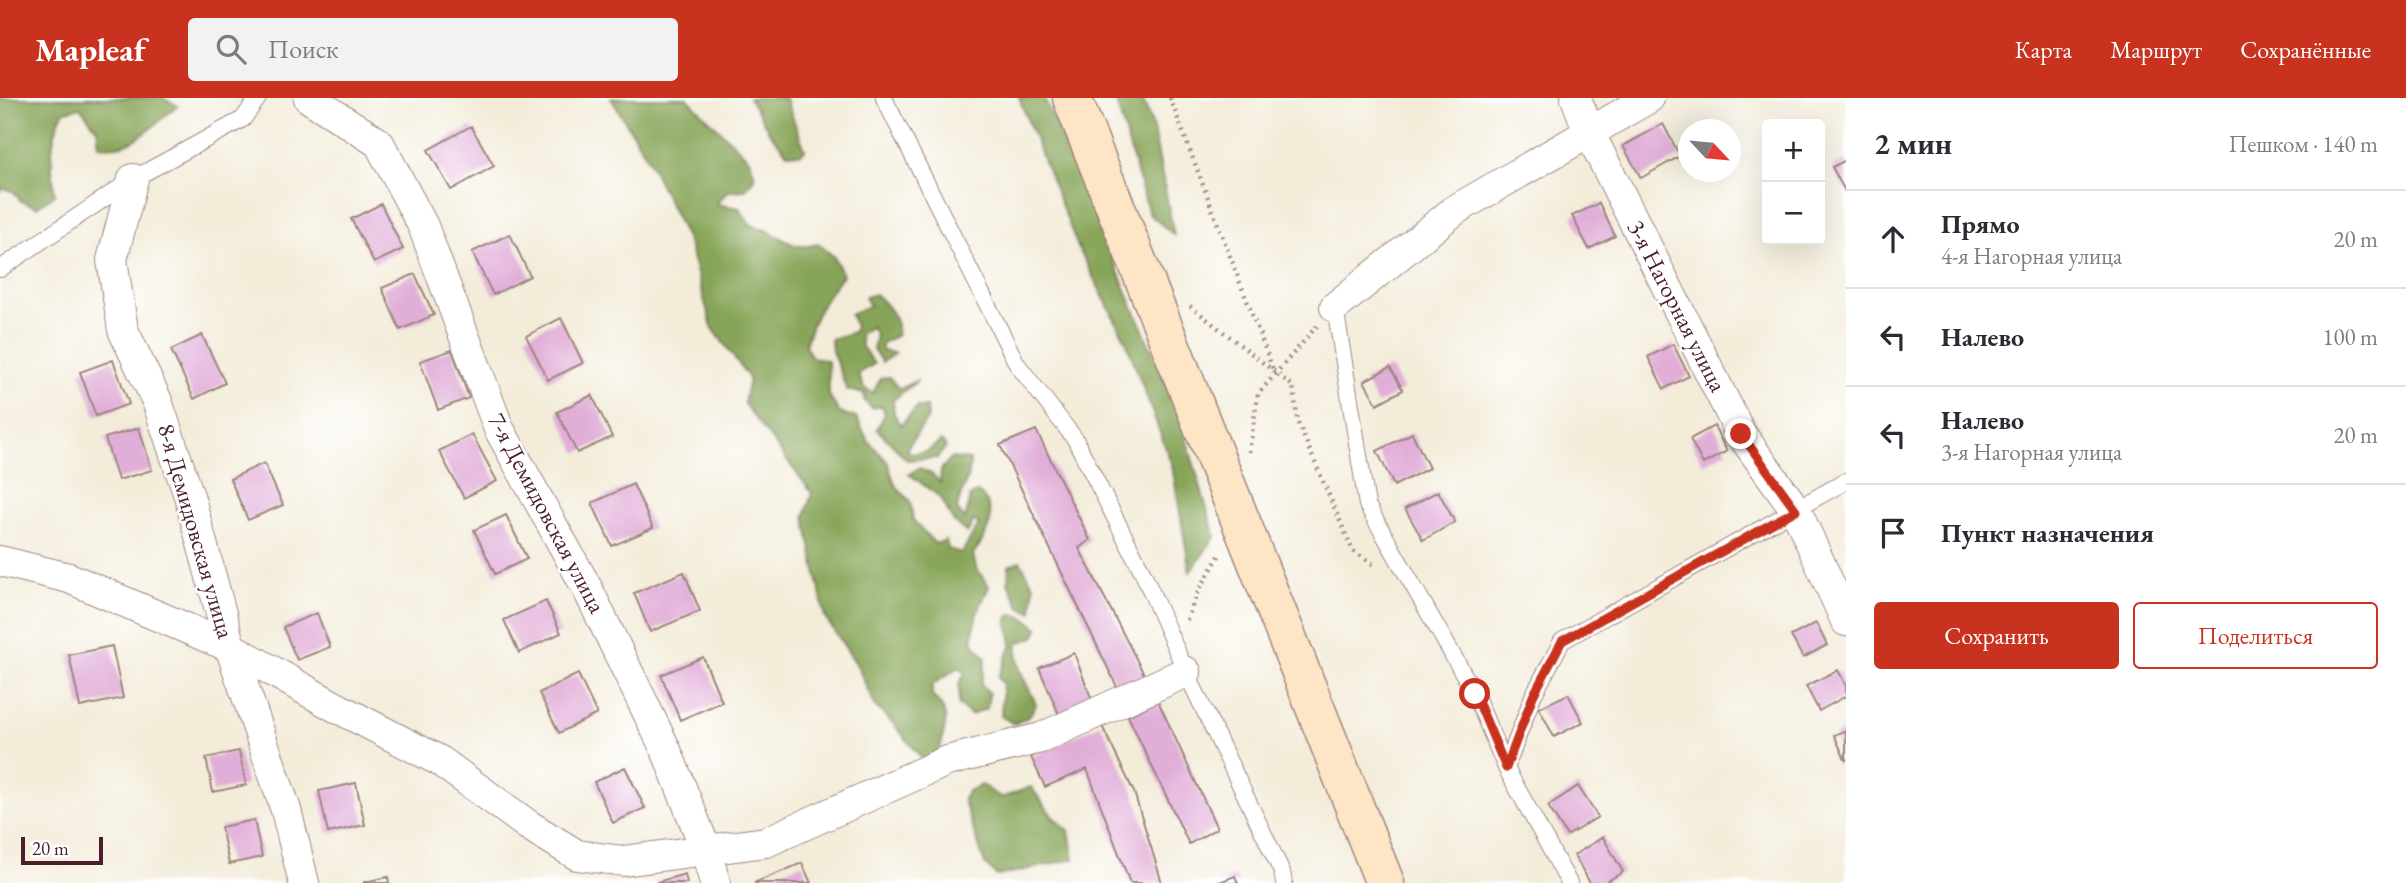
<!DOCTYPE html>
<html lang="ru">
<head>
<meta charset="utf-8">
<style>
  body { margin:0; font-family:"EB Garamond",serif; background:#f2f2f3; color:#2b2b33 }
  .controls { position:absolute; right:21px; top:21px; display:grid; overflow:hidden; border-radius:7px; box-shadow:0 7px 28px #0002 }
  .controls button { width:63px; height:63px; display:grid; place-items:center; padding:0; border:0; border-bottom:2px solid #e1e1e2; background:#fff; color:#2b2b33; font:35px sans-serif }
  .compass { position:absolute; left:1678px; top:21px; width:63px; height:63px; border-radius:50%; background:#fff; box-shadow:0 7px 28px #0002; rotate:116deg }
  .scale { position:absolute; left:21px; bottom:18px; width:82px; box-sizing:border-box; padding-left:7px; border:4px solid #4a1f2b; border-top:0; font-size:19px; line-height:24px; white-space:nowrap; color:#4a1f2b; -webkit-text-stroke:5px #fff; paint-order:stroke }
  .stop { position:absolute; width:21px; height:21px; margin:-16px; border:5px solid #c8321e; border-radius:50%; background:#fff }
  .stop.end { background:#c8321e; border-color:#fff; box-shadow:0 2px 7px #0008 }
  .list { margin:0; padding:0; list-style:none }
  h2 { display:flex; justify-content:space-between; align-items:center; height:91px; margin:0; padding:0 28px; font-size:30px }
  h2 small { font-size:23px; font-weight:400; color:#7c7c81 }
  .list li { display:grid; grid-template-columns:46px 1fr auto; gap:21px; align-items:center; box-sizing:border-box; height:98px; padding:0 28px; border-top:2px solid #e1e1e2 }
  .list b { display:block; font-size:26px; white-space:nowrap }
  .list p { margin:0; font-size:23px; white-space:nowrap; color:#7c7c81 }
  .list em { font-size:23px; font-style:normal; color:#7c7c81 }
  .actions { display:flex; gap:14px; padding:21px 28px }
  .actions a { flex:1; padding:16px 0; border:2px solid #c8321e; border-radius:7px; text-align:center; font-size:24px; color:#c8321e }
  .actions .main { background:#c8321e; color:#fff }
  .icon { flex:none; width:38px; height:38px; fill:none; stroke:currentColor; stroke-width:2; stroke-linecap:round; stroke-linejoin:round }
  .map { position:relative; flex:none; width:1846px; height:785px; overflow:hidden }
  header { display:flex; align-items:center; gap:42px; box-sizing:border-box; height:98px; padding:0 35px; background:#c8321e; color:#fff }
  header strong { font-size:33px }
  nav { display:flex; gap:38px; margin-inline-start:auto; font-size:24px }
  .search { width:490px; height:63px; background:#f2f2f3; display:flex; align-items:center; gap:18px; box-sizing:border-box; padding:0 24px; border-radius:7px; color:#7c7c81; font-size:26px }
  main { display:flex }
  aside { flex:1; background:#fff }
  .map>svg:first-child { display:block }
  .forest { fill:#87a558; stroke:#686242; stroke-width:2 }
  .building { fill:#e1aed8 }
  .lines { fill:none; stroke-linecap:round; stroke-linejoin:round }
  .lane-casing { stroke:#9e8682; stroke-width:18 }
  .street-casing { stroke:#9e8682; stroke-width:32 }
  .secondary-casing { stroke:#9e8682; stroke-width:41 }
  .path { stroke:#9e8682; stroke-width:4.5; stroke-dasharray:2 5; stroke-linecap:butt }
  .lane { stroke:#fff; stroke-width:16 }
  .street { stroke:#fff; stroke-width:30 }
  .secondary { stroke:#fee5c5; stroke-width:38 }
  .route { stroke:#c8321e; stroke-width:9 }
  .labels { text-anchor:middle; stroke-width:5; stroke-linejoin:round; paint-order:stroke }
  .street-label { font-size:24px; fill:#4a1f2b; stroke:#fff }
</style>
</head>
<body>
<header>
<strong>Mapleaf</strong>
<div class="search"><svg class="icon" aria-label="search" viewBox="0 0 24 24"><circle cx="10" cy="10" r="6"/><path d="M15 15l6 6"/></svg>Поиск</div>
<nav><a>Карта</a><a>Маршрут</a><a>Сохранённые</a></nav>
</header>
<main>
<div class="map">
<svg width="1846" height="785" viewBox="0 0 1846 785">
  <rect width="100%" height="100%" fill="#fff"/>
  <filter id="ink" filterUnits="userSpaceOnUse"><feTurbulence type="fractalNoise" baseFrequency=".0143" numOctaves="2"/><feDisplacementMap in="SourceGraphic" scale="14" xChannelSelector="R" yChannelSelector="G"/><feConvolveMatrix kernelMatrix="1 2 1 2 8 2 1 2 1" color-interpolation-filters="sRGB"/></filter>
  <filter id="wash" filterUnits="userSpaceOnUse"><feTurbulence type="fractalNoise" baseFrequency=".00686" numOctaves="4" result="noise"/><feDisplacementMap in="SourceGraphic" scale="28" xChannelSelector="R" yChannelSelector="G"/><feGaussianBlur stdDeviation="1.57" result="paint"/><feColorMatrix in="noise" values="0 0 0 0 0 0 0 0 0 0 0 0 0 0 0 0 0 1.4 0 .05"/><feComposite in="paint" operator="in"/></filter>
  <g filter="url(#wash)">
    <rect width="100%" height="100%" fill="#f3ecd9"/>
    <path class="forest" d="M0 0H163L178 8C149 28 137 53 99 48L97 31 80 9 63 14C49 43 50 65 55 96L37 109 21 103 13 93 1 90 0 94Z
      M611 0H687L750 62 755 79 745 92 728 93 716 106 739 110 751 127C783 134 787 155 819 146L834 159 843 177C825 199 812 220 805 248L812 259 828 263 829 297 839 315 856 319 868 343 887 363 895 387 910 403 913 422 935 446 946 442 948 451 962 455 979 426 974 422 967 435 954 424 940 399 909 376 919 370 933 377 940 385 941 372 951 360 970 362C971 381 960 392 957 411L965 422 970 399 978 394C1000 413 989 435 973 456L976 470 989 488 976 518 972 544 986 560 981 586 989 595 987 610 971 617 959 607V586L965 575 959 569 932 587V598C952 614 945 629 940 651L923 662 894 626 875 608 857 567 825 519 805 418 812 395 744 306 749 280 712 229 688 144 647 59Z
      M749 0H785L805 52 800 56 787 55 770 35Z
      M1019 0H1044L1180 319 1215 439 1190 474 1172 367 1126 243 1078 149Z
      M1115 0H1142L1152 26 1174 137 1149 116Z
      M875 196C886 206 900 222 897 237L882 245V253L895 255 882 264 873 251 876 237 871 229 860 236 861 248 874 266 858 276 864 290 873 295 881 280 889 279 899 291 918 282 893 302 894 316 901 327 917 309H927L928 320 907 350 911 356 928 353 941 343 946 349 937 360 907 362 877 331 885 316 882 308 872 310 864 302 865 296 847 292 832 253 831 241 854 234 855 227 850 216 870 208 865 199Z
      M1020 463 1034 488 1032 514 1020 510 1008 484 1009 468Z
      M1013 516 1025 520 1038 530 1034 539 1018 545C1014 573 1027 582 1036 607L1028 619 1014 626 1001 618 1003 586 998 580 1012 546 1007 520Z
      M982 687 1001 700 1031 689 1053 719 1069 733 1074 761 997 778 985 766 963 701 968 693Z"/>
    <g id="blocks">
      <path class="building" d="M1663 26 1680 58 1641 80 1623 48Z
        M471 28 494 68 451 92 428 52Z
        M1846 62V95L1832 69Z
        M1599 105 1615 138 1589 151 1572 118Z
        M381 106 403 151 374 165 351 121Z
        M510 136 530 178 493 197 472 154Z
        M415 176 434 217 400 232 382 190Z
        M561 220 583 265 548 282 526 238Z
        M202 237 225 285 194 301 171 252Z
        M1673 246 1689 278 1664 291 1648 259Z
        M452 252 469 300 438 312 420 263Z
        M113 262 129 306 96 318 80 274Z
        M1390 269 1403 292 1377 306 1364 283Z
        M592 297 612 339 577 355 557 314Z
        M1714 328 1727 353 1703 366 1690 341Z
        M139 330 152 372 118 382 105 340Z
        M1036 332 1090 442 1079 450 1147 582 1119 593 1000 347Z
        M1412 335 1429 370 1394 388 1377 353Z
        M472 336 497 383 464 400 439 353Z
        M264 365 283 407 248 422 230 381Z
        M633 386 653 430 612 448 592 405Z
        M1438 393 1455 424 1423 442 1405 411Z
        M506 417 527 461 495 476 474 432Z
        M684 474 700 513 650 534 634 495Z
        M546 503 561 535 519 555 504 522Z
        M317 515 330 549 297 562 283 529Z
        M1816 525 1827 547 1803 560 1791 538Z
        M112 548 123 600 80 609 69 557Z
        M1074 555 1093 605 1061 621 1039 570Z
        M703 559 722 604 680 622 661 577Z
        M1838 572 1846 588V598L1819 613 1806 588Z
        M578 576 597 616 559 635 539 595Z
        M1568 596 1583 624 1554 639 1539 610Z
        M1158 603 1217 730 1189 746 1128 618Z
        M1101 626 1134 694 1162 785H1130L1087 671 1045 689 1031 659Z
        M1846 632V663L1834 637Z
        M239 653 246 687 213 694 206 660Z
        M625 669 645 710 613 725 594 684Z
        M356 685 365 727 328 735 319 693Z
        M1578 688 1598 719 1567 738 1548 708Z
        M254 722 262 759 229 766 221 729Z
        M1603 739 1623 774 1604 785H1590L1574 757Z
        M802 765 811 785H754Z
        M685 776 687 785H657V784Z
        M1235 778 1238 785H1217Z
        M388 779 389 785H364V784Z"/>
    </g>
  </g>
  <g filter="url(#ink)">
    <use href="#blocks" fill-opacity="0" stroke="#9e8682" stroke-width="2"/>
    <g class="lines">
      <defs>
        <path id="lane" d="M884 0 1017 266 1075 341 1143 475 1186 574 1282 774 1284 785
          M0 171 133 81 243 21 258 0
          M1335 209 1367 407 1475 596 1506 670 1569 785
          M1506 670 1533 598 1562 543 1846 383"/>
        <path id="street" d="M309 0 379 45 423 128 499 331 587 490 666 652 706 752 715 785
          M1576 0 1588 32 1741 336 1796 412 1846 523
          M133 81 112 162 123 232 157 303 190 401 230 549 286 712 304 785
          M1335 209 1455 112 1649 0
          M0 463 69 480 230 549 332 607 440 663 528 727 577 757 623 763 766 744 947 663 1041 640 1186 574"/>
        <path id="secondary" d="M1072 0 1385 785"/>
      </defs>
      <use href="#lane" class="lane-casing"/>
      <use href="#street" class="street-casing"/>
      <use href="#secondary" class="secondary-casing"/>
      <path class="path" d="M1170 0 1274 274
        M1190 208 1293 288 1298 325 1353 453 1376 468
        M1249 354 1258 296 1317 228
        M1187 522 1197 496 1219 458"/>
      <use href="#lane" class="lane"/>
      <use href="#street" class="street"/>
      <use href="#secondary" class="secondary"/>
    </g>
  </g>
  <g class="lines" filter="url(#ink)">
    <path class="route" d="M1475 596 1506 670 1533 598 1562 543 1796 412 1741 336"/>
  </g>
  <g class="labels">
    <g class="street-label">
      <text transform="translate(1677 208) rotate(63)" y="8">3-я Нагорная улица</text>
      <text transform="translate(547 415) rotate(62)" y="8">7-я Демидовская улица</text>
      <text transform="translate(196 433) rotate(74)" y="8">8-я Демидовская улица</text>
    </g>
  </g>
</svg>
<div class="controls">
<button>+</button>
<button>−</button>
</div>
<svg class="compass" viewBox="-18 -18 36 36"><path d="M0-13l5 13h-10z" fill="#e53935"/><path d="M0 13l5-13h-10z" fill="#7c7c81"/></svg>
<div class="scale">20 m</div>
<div class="stop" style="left:1475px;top:596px"></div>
<div class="stop end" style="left:1741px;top:336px"></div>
</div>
<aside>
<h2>2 мин<small>Пешком · 140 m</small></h2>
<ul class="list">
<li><svg class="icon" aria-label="ahead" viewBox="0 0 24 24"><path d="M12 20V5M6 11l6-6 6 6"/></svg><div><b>Прямо</b><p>4-я Нагорная улица</p></div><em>20 m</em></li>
<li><svg class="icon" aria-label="left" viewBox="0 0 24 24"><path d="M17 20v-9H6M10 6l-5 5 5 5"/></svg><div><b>Налево</b></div><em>100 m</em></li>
<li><svg class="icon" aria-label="left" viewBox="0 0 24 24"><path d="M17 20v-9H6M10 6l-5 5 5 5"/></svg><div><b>Налево</b><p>3-я Нагорная улица</p></div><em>20 m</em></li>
<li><svg class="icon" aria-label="arrive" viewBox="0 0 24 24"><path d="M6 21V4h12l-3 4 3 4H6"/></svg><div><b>Пункт назначения</b></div></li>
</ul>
<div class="actions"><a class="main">Сохранить</a><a>Поделиться</a></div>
</aside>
</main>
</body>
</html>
